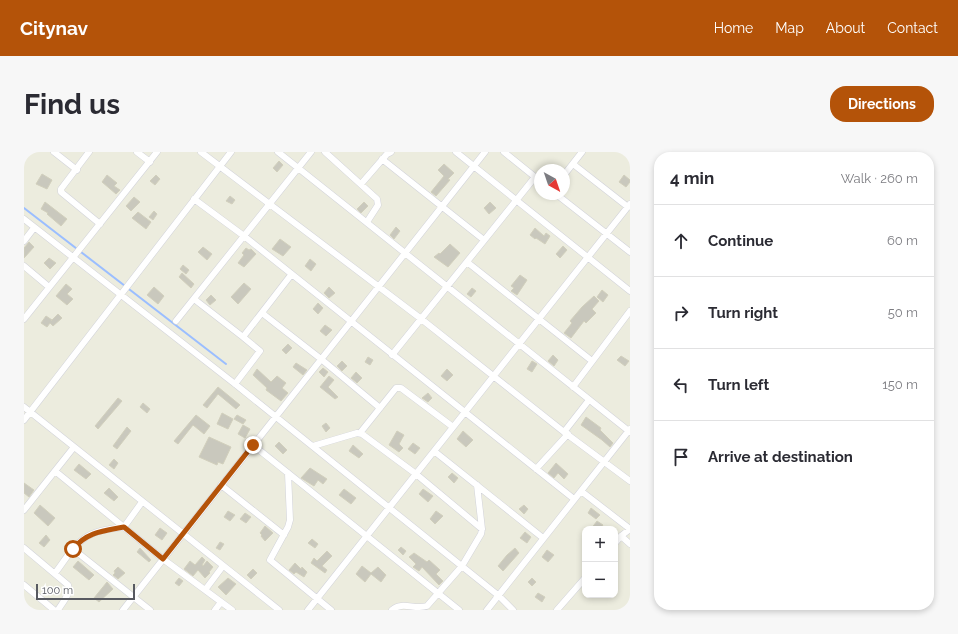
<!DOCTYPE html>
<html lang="en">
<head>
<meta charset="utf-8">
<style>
  body { margin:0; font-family:Raleway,sans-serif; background:#f7f7f7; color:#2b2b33 }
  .controls { position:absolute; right:12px; bottom:12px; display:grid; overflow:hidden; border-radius:8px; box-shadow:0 2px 6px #0003 }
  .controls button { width:36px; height:36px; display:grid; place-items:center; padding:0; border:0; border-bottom:1px solid #e1e1e2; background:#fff; color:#2b2b33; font:20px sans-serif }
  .compass { position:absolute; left:510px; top:12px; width:36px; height:36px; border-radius:50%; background:#fff; box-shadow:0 2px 6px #0003; rotate:140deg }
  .scale { position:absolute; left:12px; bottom:10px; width:99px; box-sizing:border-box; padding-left:4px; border:2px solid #585a61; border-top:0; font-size:11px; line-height:14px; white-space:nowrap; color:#585a61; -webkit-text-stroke:3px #fff; paint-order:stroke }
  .stop { position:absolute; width:12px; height:12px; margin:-9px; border:3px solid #b45309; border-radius:50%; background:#fff }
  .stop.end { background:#b45309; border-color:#fff; box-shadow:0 1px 4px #0008 }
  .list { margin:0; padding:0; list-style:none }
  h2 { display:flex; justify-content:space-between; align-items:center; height:52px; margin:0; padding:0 16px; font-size:17px }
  h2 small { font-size:13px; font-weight:400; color:#7c7c81 }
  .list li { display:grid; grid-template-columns:26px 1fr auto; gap:12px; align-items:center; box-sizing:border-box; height:72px; padding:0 16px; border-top:1px solid #e1e1e2 }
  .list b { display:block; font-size:15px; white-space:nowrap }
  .list em { font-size:13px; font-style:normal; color:#7c7c81 }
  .icon { flex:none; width:22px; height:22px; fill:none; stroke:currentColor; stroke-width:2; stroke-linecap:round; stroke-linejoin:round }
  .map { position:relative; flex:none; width:606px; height:458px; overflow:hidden; border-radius:16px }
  header { display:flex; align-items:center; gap:24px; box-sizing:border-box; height:56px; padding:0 20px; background:#b45309; color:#fff }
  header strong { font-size:19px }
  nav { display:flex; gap:22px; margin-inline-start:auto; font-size:14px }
  .intro { display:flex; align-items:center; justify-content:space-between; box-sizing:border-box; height:96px; padding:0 24px }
  h1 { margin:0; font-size:28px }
  .button { padding:10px 18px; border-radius:16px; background:#b45309; color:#fff; font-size:14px; font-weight:700 }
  main { display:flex; gap:24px; padding:0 24px }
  aside { flex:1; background:#fff; border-radius:16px; box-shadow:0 2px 6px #0003 }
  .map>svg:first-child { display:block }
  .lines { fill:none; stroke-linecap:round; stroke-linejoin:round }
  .stream { stroke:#9bbeff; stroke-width:2 }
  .building { fill:#c9c8bd; stroke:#d1cfbc }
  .minor-casing { stroke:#d2d3da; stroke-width:7 }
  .minor { stroke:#fff; stroke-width:6 }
  .route { stroke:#b45309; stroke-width:5 }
</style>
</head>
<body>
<header>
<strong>Citynav</strong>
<nav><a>Home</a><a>Map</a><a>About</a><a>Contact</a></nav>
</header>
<div class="intro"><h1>Find us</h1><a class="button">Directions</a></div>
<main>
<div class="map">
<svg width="606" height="458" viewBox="0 0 606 458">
  <rect width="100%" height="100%" fill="#ececde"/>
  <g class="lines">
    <path class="stream" d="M0 56 202 212"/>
  </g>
  <path class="building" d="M255 9 259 13 253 20 249 16Z
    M420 12 430 21 424 27 426 28 412 44 407 40 420 24 414 18Z
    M18 22 28 28 23 37 12 32Z
    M83 23 93 31 90 34 96 38 92 42 78 30Z
    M132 23 136 27 131 33 126 29Z
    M600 23 606 28V30L602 35 595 30Z
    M206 44 211 48 208 52 202 49Z
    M110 45 116 50 107 59 102 54Z
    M21 50 43 67 37 74 23 62 24 61 17 57Z
    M340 50 344 54 337 61 333 57Z
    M466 50 472 56 465 62 460 56Z
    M130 59 133 62 129 68 125 65Z
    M114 60 127 70 122 77 108 66Z
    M372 75 376 79 370 87 366 83Z
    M511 76 520 84 522 81 526 84 521 92 512 86 511 87 506 83Z
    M256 87 267 95 259 104 248 97Z
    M5 90 10 95 0 106V96Z
    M426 92 436 101 424 115 410 105 415 101 416 102Z
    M539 94 543 98 536 106 532 102Z
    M179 95 188 102 183 108 174 100Z
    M222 96 225 98 227 97 232 102 220 115 214 111 220 103 218 101Z
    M25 106 32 111 26 117 20 111Z
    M286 107 292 112 287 119 281 114Z
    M159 113 165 118 162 122 156 117Z
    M158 121 170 132 167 136 155 125Z
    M496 123 503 128 493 143 487 139 490 136 487 134Z
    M220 131 227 137 214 152 207 145Z
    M42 132 48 137 43 142 49 147 43 153 32 144Z
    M130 135 140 144 134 152 123 143Z
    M305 135 311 141 305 146 300 141Z
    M448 136 452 139 447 145 443 142Z
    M578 138 584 143 579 150 573 145Z
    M187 143 192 148 186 153 182 148Z
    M570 144 575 149 568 157 572 161 562 171 560 169 547 186 540 181 548 171 546 169 558 155Z
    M294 151 299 156 294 162 289 157Z
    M34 162 38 166 29 174 26 171 23 175 17 171 22 164 28 168 27 169Z
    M301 173 308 178 302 184 296 179Z
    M264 192 268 196 262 202 258 198Z
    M529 203 534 208 530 214 524 209Z
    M597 204 605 209 601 214 593 208Z
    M344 205 349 208 346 213 341 210Z
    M318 209 323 214 318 219 313 214Z
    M508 209 513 212 508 220 503 217Z
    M272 211 283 218 279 223 269 215Z
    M299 216 304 220 300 225 295 220Z
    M233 217 247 230 253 224 262 231 258 236 264 241 257 249 242 238 243 236 229 223Z
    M423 217 429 223 423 229 417 224Z
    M332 220 338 226 333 231 327 226Z
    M305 224 310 228 304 235 314 245 311 247 296 235Z
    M194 235 216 253 212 257 194 242 183 256 179 253Z
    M404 241 408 246 404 250 398 246Z
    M94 246 98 249 74 277 71 274Z
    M119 251 126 257 123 261 116 255Z
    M198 261 209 267 204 277 193 272Z
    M172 263 186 274 180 282 169 273 154 292 150 289Z
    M213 263 222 268 219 272 210 267Z
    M562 265 577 276 576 278 589 291 586 295 578 288 557 273Z
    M302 271 306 276 302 280 298 274Z
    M219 273 226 277 221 286 214 282Z
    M103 275 107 279 93 297 89 294Z
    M373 279 380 283 375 292 379 296 375 300 365 293Z
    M439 279 449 288 442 295 433 287Z
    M185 285 207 295 199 312 194 310 193 313 175 305Z
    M255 290 263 298 259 302 251 294Z
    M389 291 396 296 391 302 384 297Z
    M329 293 339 302 335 306 325 299Z
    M90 307 94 311 90 317 85 313Z
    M532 311 544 322 540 327 534 321 530 326 524 321Z
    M55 312 67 322 62 327 50 318Z
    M286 316 303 327 299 332 294 328 290 334 277 326Z
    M428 321 434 326 430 331 424 325Z
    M0 331 10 338 5 345 0 341Z
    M85 336 94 345 90 349 80 341Z
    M320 337 332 346 327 352 315 343Z
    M399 337 409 344 404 350 395 342Z
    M16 353 31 366 24 374 10 361Z
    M500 353 504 357 500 362 495 357Z
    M567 356 576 363 572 367 564 361Z
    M204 359 211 363 206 369 200 365Z
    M412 359 419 364 411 372 406 367Z
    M221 361 227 365 222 371 216 367Z
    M573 369 579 373 576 377H567Z
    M241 374 249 381 241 389 237 384 238 383 236 381Z
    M136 376 143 381 138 388 131 383Z
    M501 380 507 385 503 391 496 386Z
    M22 383 26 388 20 395 15 391Z
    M288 387 294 392 291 396 284 391Z
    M196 390 200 392 196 398 192 396Z
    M377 395 382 399 379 403 374 398Z
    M116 396 127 408 125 410 113 400Z
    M491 396 495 401 479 419 474 414 483 403Z
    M523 398 530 403 524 410 518 405Z
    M303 399 308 404 298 414 303 418 301 421 287 411 290 406 293 409Z
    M390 401 403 410 405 408 416 418 412 422 419 429 415 433 398 415 395 419 389 415 392 412 385 405Z
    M178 405 181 408 178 413 179 414 183 409 189 415 185 420 186 421 181 426 174 418 169 424 160 417 166 409 171 413Z
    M54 409 70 423 65 428 49 415Z
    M271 411 277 417 278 415 283 420 280 425 272 420 270 422 265 418Z
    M338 414 347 421 354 415 362 423 357 430 347 422 341 430 332 422Z
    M94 415 101 421 94 427 89 423 91 421 90 419Z
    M229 417 233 421 227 427 223 423Z
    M155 426 159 429 155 434 151 431Z
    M204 426 212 432 202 443 194 435Z
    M508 426 512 430 508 434 504 430Z
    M83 430 89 437 75 450 70 446Z
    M514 441 521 445 518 450 511 445Z"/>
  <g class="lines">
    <defs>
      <path id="minor" d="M30 0 53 18
        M65 0 37 37V40L76 72
        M113 0 126 10
        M177 0 396 166 540 280 606 329
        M254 0 606 280
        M301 0 353 47 354 53 343 70
        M432 0 606 139
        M480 0 516 29
        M358 7 460 88
        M549 12 604 55
        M540 23 558 0
        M337 32 363 2 367 0
        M532 42 606 100
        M170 47 220 84 550 347
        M0 67 211 232 475 444 489 458
        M0 89 10 76
        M443 110 568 209
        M0 114 25 135
        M170 147 219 185
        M238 161 297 207 356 256
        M0 167 133 0
        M152 169 287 0
        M368 203 511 25
        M211 232 236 199 219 185 267 123
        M549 235 606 159
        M0 255 255 458
        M0 268 207 0
        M540 280 565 248
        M336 281 372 236H377L429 275
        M229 293 435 458
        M289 294 333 281 338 282 392 322 458 377
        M410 299 519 386
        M512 317 544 282
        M31 319 139 407 208 458
        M264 321 266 368 264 375 246 408 307 458
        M197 333 260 383
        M557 339 606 377 597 384 591 391
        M0 358 50 295
        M597 384 606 392
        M0 396 44 433C47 442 38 451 34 458
        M49 397 126 458
        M31 421C40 410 48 394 61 386 72 378 87 377 100 375L118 350
        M0 433 30 458
        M181 438 199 414
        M99 458 461 0
        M191 458 197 450
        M284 458 606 52
        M368 458C378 449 391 458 403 454L438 414 457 382 458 377 453 333
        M463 458 606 277
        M533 458 561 426"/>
    </defs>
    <use href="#minor" class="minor-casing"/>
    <use href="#minor" class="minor"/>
  </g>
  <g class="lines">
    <path class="route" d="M49 397C63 380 79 379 100 375L139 407 229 293"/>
  </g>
</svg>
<div class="controls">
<button>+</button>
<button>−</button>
</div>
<svg class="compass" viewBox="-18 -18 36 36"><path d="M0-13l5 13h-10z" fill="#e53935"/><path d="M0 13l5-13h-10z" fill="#7c7c81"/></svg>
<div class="scale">100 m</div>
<div class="stop" style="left:49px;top:397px"></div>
<div class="stop end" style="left:229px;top:293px"></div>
</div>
<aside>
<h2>4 min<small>Walk · 260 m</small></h2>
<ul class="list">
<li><svg class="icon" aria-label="ahead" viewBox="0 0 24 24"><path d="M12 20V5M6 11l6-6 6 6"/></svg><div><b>Continue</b></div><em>60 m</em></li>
<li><svg class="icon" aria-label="right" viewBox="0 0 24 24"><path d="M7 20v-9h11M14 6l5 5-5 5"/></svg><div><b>Turn right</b></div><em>50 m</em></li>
<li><svg class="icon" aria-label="left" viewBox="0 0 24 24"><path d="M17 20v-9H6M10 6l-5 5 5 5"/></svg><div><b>Turn left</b></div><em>150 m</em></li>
<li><svg class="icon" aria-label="arrive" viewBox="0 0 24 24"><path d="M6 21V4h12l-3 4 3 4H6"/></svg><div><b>Arrive at destination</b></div></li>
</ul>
</aside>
</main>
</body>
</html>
